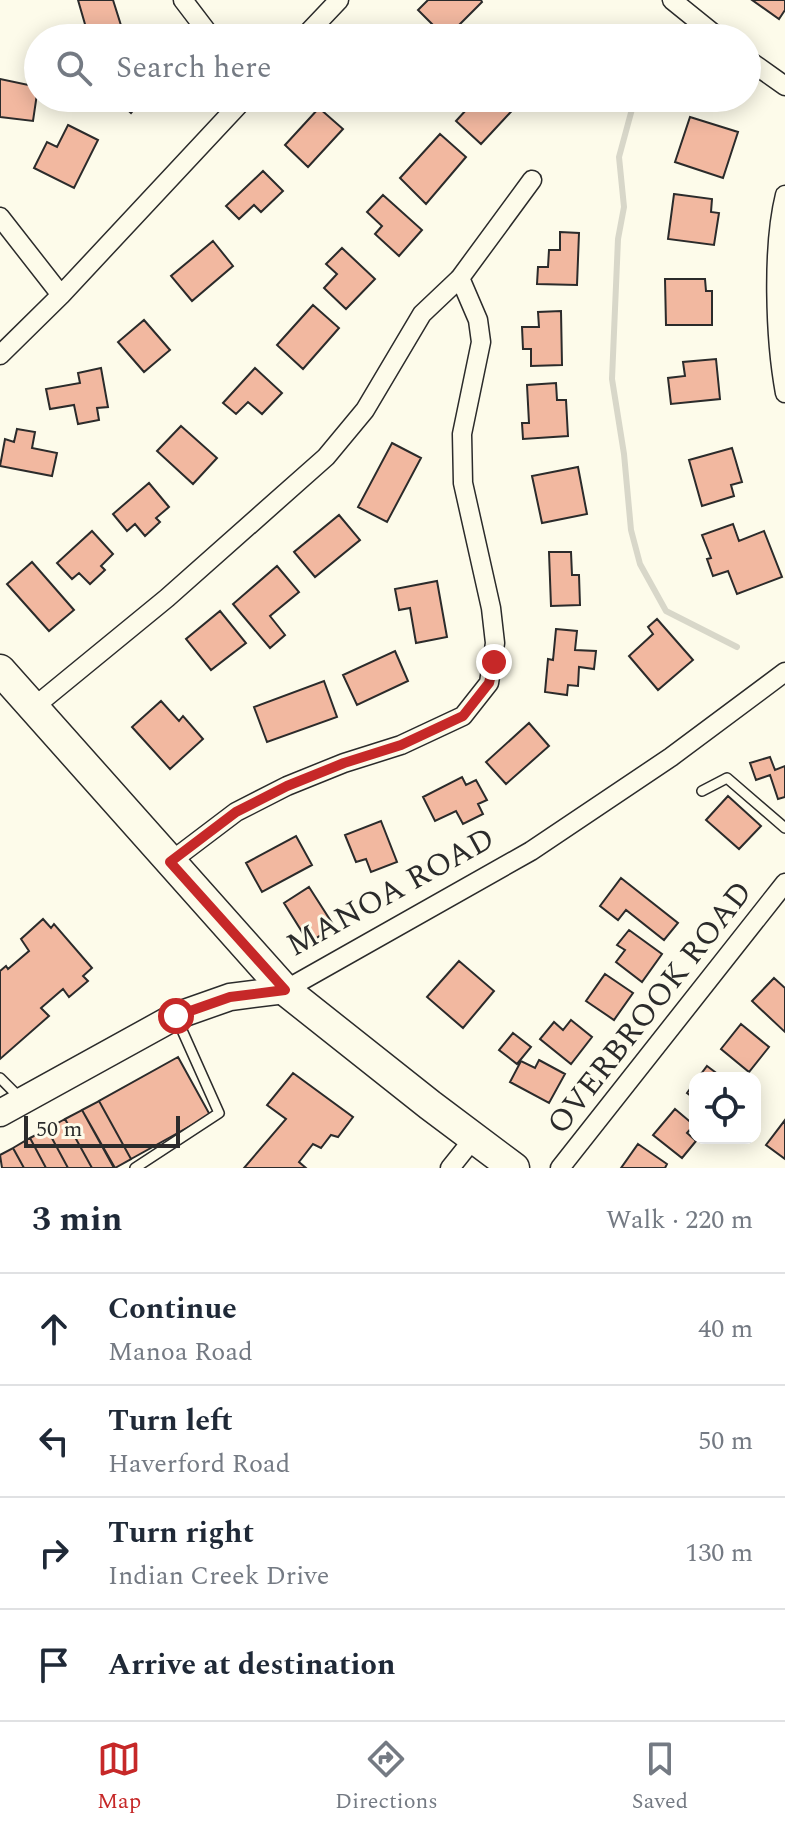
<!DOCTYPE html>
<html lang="en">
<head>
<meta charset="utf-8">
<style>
  body { margin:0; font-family:Spectral,serif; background:#f2f2f3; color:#1f2937 }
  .controls { position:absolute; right:24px; bottom:24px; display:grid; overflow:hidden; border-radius:16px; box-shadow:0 4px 20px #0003 }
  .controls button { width:72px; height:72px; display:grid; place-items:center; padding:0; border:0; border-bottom:2px solid #e0e1e3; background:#fff; color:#1f2937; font:40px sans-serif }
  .scale { position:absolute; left:24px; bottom:20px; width:156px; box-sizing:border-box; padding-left:8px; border:4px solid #2b2b2b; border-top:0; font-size:22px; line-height:28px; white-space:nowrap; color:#2b2b2b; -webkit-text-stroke:6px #fdfbea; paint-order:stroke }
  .stop { position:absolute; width:24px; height:24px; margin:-18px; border:6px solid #c62828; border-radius:50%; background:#fff }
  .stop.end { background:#c62828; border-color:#fff; box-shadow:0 2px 8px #0008 }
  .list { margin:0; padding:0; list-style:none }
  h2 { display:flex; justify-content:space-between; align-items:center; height:104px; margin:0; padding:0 32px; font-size:34px }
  h2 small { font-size:26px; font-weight:400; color:#747a83 }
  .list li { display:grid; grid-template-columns:52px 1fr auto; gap:24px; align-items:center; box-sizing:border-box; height:112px; padding:0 32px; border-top:2px solid #e0e1e3 }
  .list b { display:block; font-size:30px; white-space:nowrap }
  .list p { margin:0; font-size:26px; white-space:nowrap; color:#747a83 }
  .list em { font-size:26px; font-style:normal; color:#747a83 }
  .icon { flex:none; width:44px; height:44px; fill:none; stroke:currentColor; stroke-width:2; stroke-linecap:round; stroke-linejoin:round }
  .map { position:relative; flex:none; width:785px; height:1168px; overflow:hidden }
  .search { position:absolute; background:#fff; box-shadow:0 4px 20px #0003; left:24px; right:24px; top:24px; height:88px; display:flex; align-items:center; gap:20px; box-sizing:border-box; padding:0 28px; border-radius:44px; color:#747a83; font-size:30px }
  .sheet { height:552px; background:#fff }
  nav { display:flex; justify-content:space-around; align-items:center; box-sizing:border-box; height:112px; border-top:2px solid #e0e1e3; background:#fff; font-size:22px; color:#747a83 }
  nav a { display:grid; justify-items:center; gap:4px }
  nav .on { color:#c62828 }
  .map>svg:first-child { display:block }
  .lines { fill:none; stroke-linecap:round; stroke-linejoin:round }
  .stream { stroke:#d8d7c9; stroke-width:6 }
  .building { fill:#f2b8a0; stroke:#2b2b2b; stroke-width:2 }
  .service-casing { stroke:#2b2b2b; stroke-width:12 }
  .minor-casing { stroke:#2b2b2b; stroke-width:21 }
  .secondary-casing { stroke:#2b2b2b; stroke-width:29 }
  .primary-casing { stroke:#2b2b2b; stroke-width:33 }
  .service { stroke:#fdfbea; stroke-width:9 }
  .minor { stroke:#fdfbea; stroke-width:18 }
  .secondary { stroke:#fdfbea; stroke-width:26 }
  .primary { stroke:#fdfbea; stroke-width:30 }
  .route { stroke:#c62828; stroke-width:10 }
  .labels { text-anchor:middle; stroke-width:6; stroke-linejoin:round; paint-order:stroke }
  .street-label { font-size:32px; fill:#2b2b2b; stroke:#fdfbea }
</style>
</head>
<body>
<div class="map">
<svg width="785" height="1168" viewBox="0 0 785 1168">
  <rect width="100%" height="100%" fill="#fdfbea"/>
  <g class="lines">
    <path class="stream" d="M635 98 619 157 624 207 618 239 612 379 624 454 631 530 640 564 666 611 737 647"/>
  </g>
  <path class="building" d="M78 0H113L125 38H89Z
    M428 0H481L482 2 446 38 418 10Z
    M752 0H785V10L779 19Z
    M573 30 576 38H555Z
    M0 79 38 87 33 121 0 117Z
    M157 98 147 108 140 102 131 113 116 99Z
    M477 98H516L520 102 481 144 456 121Z
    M319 108 343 129 308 167 285 145Z
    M690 117 738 132 723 178 675 162Z
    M68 125 98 140 74 188 34 168 47 142 57 147Z
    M440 134 466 157 426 204 400 178Z
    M263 171 283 191 261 212 254 205 239 219 226 206Z
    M674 194 712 199 711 212 719 213 714 245 668 239Z
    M383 195 422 230 399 256 375 234 382 226 367 212Z
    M560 232 579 233 577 285 537 284 538 267H548L549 250H560Z
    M213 241 233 266 192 301 171 276Z
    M342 248 375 279 346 309 324 288 337 274 326 264Z
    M665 279H705L706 291H712V325H666Z
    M313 305 339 328 303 369 277 345Z
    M561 311 562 365 531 366V349H523L522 327H539L538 312Z
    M144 320 170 350 144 372 118 342Z
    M716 359 720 399 671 404 668 378 685 376 683 362Z
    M101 368 108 407 97 408 99 420 78 424 74 405 50 409 46 389 80 383 78 373Z
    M255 368 282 393 262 414 248 402 236 414 223 403Z
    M556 383 557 400H566L568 436 523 439 522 423H529L527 385Z
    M181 426 217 458 193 484 157 451Z
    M17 429 35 432 32 448 57 453 52 476 0 466 5 439 14 442Z
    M392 443 421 458 387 522 358 507Z
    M732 448 742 482 731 485 734 496 702 506 689 460Z
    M578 467 587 514 542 523 532 476Z
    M149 483 169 507 156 518 160 522 145 536 135 524 127 531 113 514Z
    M339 515 360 540 315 577 294 552Z
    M733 524 739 541 764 531 782 577 737 594 728 571 713 576 707 559 711 558 702 535Z
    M92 531 113 554 101 566 105 570 90 584 79 573 72 579 57 563Z
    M549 552H571L572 575H579L580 605 551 606Z
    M32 562 74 610 49 631 7 584Z
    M277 566 299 592 270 616 285 635 270 648 233 604Z
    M437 581 447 637 416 643 410 608 399 610 395 589Z
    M220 611 246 643 211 670 186 639Z
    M657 619 693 660 658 690 629 656 653 634 648 627Z
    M556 629 577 631 575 650 596 651 594 669 579 667 578 686 568 685 567 695 545 692 548 659 553 660Z
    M395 651 408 681 357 705 343 675Z
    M324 681 337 717 267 742 254 707Z
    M161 701 179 721 183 716 203 739 170 769 132 727Z
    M529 723 549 746 506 784 486 762Z
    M770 757 775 770 785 766V797L778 799 770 775 756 780 750 763Z
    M462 777 466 785 476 780 487 800 478 804 483 814 463 824 456 811 435 821 423 797Z
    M728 796 761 826 739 849 706 820Z
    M381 821 397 862 371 872 366 859 356 862 345 835Z
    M296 836 312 865 262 892 246 863Z
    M621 878 678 923 664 940 626 910 618 920 600 906Z
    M309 887 334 926 309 943 284 903Z
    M43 919 51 928 54 924 92 968 83 976 88 981 69 997 63 989 41 1008 49 1016 0 1059V971L6 966 8 969 29 951 21 939Z
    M629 930 662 954 642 982 616 962 625 950 617 945Z
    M459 961 494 991 463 1028 427 997Z
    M605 974 633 993 614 1020 586 1001Z
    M774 978 785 988V1032L752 1001Z
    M571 1020 592 1037 571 1064 540 1039 554 1022 563 1030Z
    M741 1024 769 1047 749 1072 721 1049Z
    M513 1033 531 1047 517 1064 499 1050Z
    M178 1057 210 1115 131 1159 99 1101Z
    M539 1060 565 1074 549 1103 510 1082 521 1061 535 1068Z
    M707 1066 723 1078H698Z
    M293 1073 353 1117 338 1137 331 1135 321 1148 313 1144 299 1162 306 1168H244L286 1119 267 1105Z
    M695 1082V1099L687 1093Z
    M99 1101 131 1159 115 1168 82 1110Z
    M675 1109 694 1125 687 1133 696 1141 682 1158 653 1135Z
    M82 1110 114 1168H92L65 1119Z
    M65 1119 92 1168H68L47 1129Z
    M785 1120V1159L766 1145Z
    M47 1129 68 1168H46L30 1138Z
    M30 1138 46 1168H24L13 1148Z
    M638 1144 667 1164 665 1168H621Z
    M13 1148 24 1168H2L0 1155Z"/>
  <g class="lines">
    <defs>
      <path id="service" d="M702 791 727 778 785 828
        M0 1078 20 1098
        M135 1168 219 1113 177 1019"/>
      <path id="minor" d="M183 0 212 38
        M672 0 719 38
        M303 38 339 0
        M747 59 785 86
        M785 195C772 247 775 339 785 393
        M0 217 61 295
        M0 355 61 295 245 98
        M34 707 167 598 326 457 365 410 422 314 460 278 532 180
        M170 862 236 812 287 786 344 763 401 745 463 716 489 683 495 643 491 608 463 483 462 434 481 342 478 320 460 278
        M285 990 531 851 671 757 785 672
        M450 1168 474 1138
        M560 1168 785 883"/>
      <path id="secondary" d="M0 1113 176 1016 230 997 285 990"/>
      <path id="primary" d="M0 670 285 990 430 1105 514 1168"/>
    </defs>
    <use href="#service" class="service-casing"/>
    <use href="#minor" class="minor-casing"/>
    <use href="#secondary" class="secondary-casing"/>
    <use href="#primary" class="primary-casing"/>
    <use href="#service" class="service"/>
    <use href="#minor" class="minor"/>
    <use href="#secondary" class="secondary"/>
    <use href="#primary" class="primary"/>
  </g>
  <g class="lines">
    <path class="route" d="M176 1016 230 997 285 990 170 862 236 812 287 786 344 763 401 745 463 716 489 683 494 662"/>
  </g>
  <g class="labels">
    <g class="street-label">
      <text transform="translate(390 891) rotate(-29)" y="11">MANOA ROAD</text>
      <text transform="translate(649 1007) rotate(-52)" y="11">OVERBROOK ROAD</text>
    </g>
  </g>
</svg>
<div class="controls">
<button><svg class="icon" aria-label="locate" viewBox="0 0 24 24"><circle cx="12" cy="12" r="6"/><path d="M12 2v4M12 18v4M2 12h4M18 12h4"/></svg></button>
</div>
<div class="scale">50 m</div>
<div class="stop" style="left:176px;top:1016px"></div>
<div class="stop end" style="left:494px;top:662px"></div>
<div class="search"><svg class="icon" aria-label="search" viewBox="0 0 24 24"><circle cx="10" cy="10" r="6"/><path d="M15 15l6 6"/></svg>Search here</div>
</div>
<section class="sheet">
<h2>3 min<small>Walk · 220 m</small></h2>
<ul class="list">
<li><svg class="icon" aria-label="ahead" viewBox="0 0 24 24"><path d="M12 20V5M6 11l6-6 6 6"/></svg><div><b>Continue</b><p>Manoa Road</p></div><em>40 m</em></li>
<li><svg class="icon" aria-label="left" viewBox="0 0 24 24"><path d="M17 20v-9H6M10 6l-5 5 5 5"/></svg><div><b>Turn left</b><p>Haverford Road</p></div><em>50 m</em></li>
<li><svg class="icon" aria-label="right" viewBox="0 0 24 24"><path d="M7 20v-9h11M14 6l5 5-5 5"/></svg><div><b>Turn right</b><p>Indian Creek Drive</p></div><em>130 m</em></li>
<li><svg class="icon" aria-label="arrive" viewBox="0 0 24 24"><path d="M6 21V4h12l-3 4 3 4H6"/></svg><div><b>Arrive at destination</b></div></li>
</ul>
</section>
<nav>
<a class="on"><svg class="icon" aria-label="map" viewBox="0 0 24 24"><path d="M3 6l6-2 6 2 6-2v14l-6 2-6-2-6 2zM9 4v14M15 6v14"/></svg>Map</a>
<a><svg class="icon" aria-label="directions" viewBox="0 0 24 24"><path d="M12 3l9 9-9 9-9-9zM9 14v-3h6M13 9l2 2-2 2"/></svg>Directions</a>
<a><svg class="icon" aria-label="saved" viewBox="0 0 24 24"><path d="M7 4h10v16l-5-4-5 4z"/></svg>Saved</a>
</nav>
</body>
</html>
